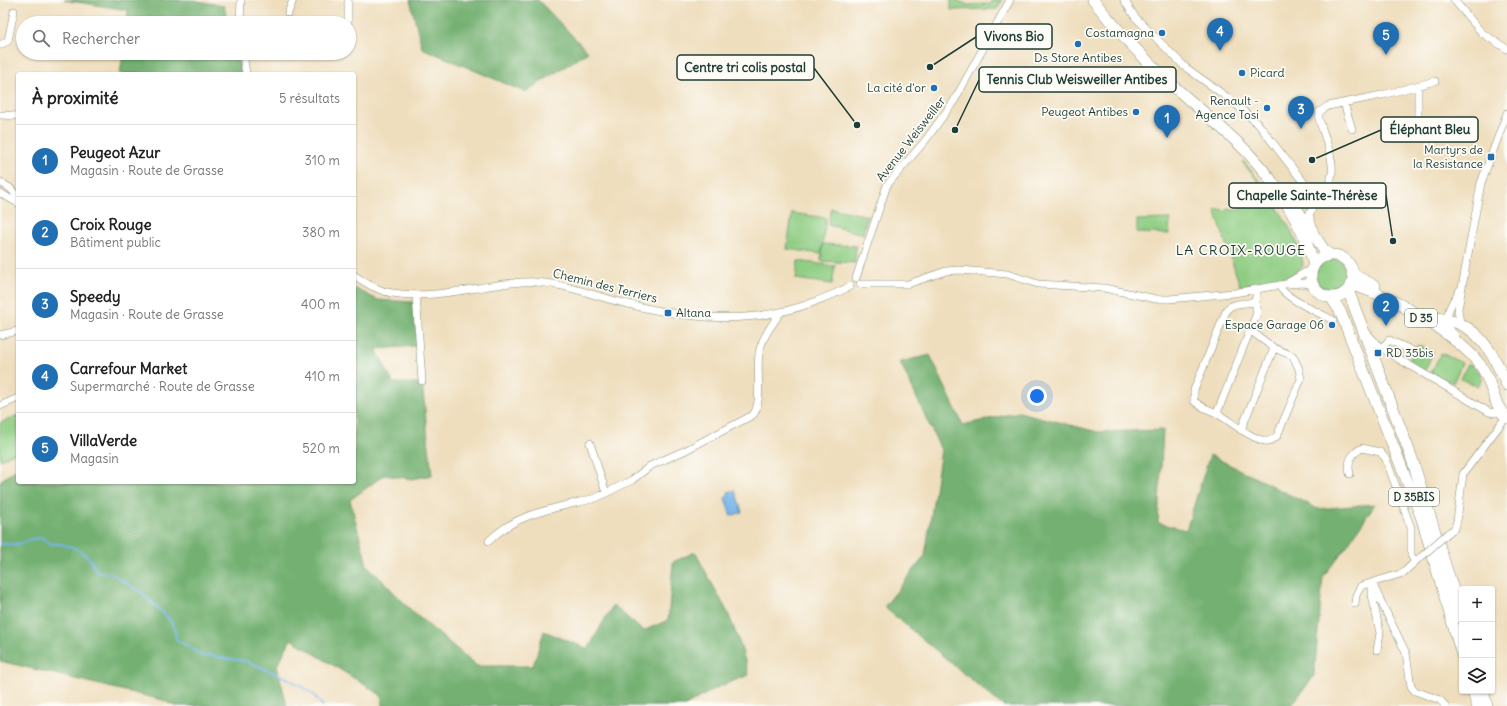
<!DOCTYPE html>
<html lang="fr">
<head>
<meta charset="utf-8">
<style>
  body { margin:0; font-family:Delius,sans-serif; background:#f2f2f2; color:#222 }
  .controls { position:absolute; right:12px; bottom:12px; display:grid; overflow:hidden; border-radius:4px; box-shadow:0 1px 3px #0004 }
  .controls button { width:36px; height:36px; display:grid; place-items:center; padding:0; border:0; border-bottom:1px solid #e0e0e0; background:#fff; color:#222; font:20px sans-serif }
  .you { position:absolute; left:1037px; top:396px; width:14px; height:14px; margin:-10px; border:3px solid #fff; border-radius:50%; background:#1a73e8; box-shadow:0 0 0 6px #1a73e833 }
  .badge { display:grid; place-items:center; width:26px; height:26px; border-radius:50%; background:#1f6fb2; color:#fff; font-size:13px; font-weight:700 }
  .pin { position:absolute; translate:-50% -33px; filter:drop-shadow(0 1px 2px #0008) }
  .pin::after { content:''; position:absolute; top:21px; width:14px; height:12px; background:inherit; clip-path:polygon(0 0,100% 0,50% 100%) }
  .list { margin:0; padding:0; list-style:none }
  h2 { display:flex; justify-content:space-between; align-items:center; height:52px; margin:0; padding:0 16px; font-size:17px }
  h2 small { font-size:13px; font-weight:400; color:#767676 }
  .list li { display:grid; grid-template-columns:26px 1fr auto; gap:12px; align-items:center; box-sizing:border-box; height:72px; padding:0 16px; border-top:1px solid #e0e0e0 }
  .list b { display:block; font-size:15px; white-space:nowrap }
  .list p { margin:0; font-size:13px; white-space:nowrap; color:#767676 }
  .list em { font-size:13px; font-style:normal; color:#767676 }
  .icon { flex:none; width:22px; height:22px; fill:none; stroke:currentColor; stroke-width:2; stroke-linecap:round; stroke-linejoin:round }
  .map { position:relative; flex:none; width:1507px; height:706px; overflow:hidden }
  .search { position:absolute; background:#fff; box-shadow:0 1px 3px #0004; left:16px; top:16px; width:340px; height:44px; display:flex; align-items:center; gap:10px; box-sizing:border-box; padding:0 14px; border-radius:22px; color:#767676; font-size:15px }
  .panel { position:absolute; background:#fff; box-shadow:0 1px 3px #0004; left:16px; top:72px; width:340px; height:412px; border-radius:4px }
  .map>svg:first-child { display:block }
  .green { fill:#8fcd83; stroke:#57855c }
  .forest { fill:#73b071; stroke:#497652 }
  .water { fill:#77b6eb; stroke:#4b7a90 }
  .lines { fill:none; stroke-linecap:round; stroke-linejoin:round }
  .stream { stroke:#77b6eb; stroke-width:2 }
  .minor-casing { stroke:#878e78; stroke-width:8 }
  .primary-casing { stroke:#878e78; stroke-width:12 }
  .minor { stroke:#fff; stroke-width:7 }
  .primary { stroke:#fff; stroke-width:11 }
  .minor-bridge-casing { stroke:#878e78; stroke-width:8; stroke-linecap:butt }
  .minor-bridge { stroke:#fff; stroke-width:7 }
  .poi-dot { fill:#1f6fb2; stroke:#fdfcf7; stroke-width:1.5 }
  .labels { text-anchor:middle; stroke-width:3.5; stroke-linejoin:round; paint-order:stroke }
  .shield { fill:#fdfcf7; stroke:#62766e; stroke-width:1 }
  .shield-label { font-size:11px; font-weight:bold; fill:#1f3d34 }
  .poi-label { font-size:12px; fill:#1f3d34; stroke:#fdfcf7; text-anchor:end }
  .street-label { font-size:12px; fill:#1f3d34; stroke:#fdfcf7 }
  .quarter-label { font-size:14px; letter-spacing:1px; fill:#1f3d34; stroke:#fdfcf7 }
  .leader { fill:none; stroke:#1f3d34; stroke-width:1.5 }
  .callout-dot { fill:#1f3d34; stroke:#fdfcf7; stroke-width:1.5 }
  .callout { fill:#fdfcf7; stroke:#1f3d34; stroke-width:1.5 }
  .callout-label { font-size:13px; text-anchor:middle; font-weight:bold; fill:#1f3d34 }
</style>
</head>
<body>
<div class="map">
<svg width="1507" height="706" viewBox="0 0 1507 706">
  <rect width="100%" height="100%" fill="#fdfcf7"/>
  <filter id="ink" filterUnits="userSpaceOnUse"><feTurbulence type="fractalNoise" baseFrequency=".025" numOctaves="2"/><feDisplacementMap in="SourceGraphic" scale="8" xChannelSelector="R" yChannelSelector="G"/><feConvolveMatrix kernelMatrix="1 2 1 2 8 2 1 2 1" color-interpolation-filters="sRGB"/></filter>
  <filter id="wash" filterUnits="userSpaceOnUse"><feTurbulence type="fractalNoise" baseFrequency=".012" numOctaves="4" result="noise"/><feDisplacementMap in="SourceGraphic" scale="16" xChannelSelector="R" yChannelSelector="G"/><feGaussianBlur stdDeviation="0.9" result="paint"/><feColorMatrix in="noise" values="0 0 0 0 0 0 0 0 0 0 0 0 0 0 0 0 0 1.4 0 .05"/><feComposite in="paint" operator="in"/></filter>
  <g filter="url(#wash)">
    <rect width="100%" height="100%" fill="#efdebd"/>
    <path class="green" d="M951 0H956L968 5 991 4V0H1002L997 9 951 10Z
      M1243 161C1262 183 1302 238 1303 266 1290 281 1259 282 1240 286L1215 210 1240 209 1256 198 1260 183 1242 162Z
      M831 208 867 216 863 234 828 225Z
      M792 213 826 218 821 254 787 249Z
      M1170 219 1169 234 1137 233V220Z
      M823 244 856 246 855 263 821 261Z
      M1316 275a16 16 0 1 1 32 0a16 16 0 1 1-32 0Z
      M798 261 835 266 832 284 796 279Z
      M1418 345 1433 352 1426 369 1423 371 1408 362Z
      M1441 353 1462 363 1453 383 1431 373Z
      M1468 363 1478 370 1482 377 1478 387 1461 379Z
      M18 415V451L0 460V423Z"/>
    <path class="forest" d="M64 0H193L224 6 228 23H127L128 10Z
      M410 0H538L588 52 525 92 422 48Z
      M123 53H236L241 74H120Z
      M354 288 378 300 413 302 417 346 376 349 393 383H422L432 475 412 479 384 475 350 500 367 565 414 613 477 666H533L544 631 588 649 613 605 643 631 668 620 673 562 695 552 728 613 741 647 749 675 720 686 685 706H383L381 695 291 639 277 666 287 706H175L163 700 0 661V481L18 468V482H354Z
      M930 355 963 425 1019 412 1098 432 1163 430 1158 523 1186 530 1210 455 1318 509 1375 504 1346 547 1323 577 1314 676 1291 706H1003L884 607 925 556 941 450 900 362Z"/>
    <path class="water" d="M735 490 742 512 731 516 725 498 729 495 728 492Z"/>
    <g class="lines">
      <path class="stream" d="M0 544C9 544 23 546 30 539L43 538 50 544C62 543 76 547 87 556 91 560 94 567 97 572L110 573 140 591 169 619 175 628 176 639 202 656 212 655 221 658 246 661 289 679 313 694 323 706"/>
    </g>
  </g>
  <g filter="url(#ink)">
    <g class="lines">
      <defs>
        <path id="minor" d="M1124 0 1135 17 1185 67 1231 100 1259 125 1308 188 1313 207 1309 215 1314 229
          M1454 0 1482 33 1507 49
          M288 13 293 0
          M240 23 241 0
          M348 23V0
          M0 45 8 41 14 11
          M243 53 246 74
          M1418 86V125
          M1344 103 1352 129
          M0 115 18 116
          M0 182 10 188 18 197
          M0 193 18 203
          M1317 195C1346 179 1326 144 1319 119V112L1328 106 1382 95 1435 81
          M354 275C365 283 378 291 392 293 428 299 467 289 503 284 514 283 525 281 536 282 566 284 595 296 624 303 687 319 752 326 814 302 826 297 839 293 850 286
          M856 278 887 185 925 141 954 101 1010 0
          M1289 282 1311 269
          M860 284H908L946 271 960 270 1007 274 1038 284 1104 288 1156 299H1169L1234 293 1286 284 1305 283 1313 285
          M1279 285C1283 298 1320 313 1333 320
          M416 295 422 381
          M1460 324 1458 309 1481 183 1507 113
          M1251 331 1274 348 1293 356 1299 369 1301 379 1277 436C1273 439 1270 442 1265 441 1248 437 1233 423 1218 414 1208 408 1204 410 1194 401V390L1227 309C1235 302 1245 304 1255 302
          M1368 334 1379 346 1397 358 1489 412 1496 413 1501 410
          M0 335 18 331
          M1455 335C1439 321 1451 304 1460 290
          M1382 348 1389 340 1413 351
          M0 406 18 398
          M1217 413 1257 313 1255 302 1257 290
          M1241 430 1274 348
          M590 443 606 493
          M1350 474C1347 461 1351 454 1362 448L1380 452 1386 459 1411 528V555L1415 562
          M1448 533 1455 528 1457 521 1463 474 1506 417
          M489 541C517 512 558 508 596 498L632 480 650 466 686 450 753 415C763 403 756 370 759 354 761 339 772 325 780 313
          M1372 583 1406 653 1411 686 1415 691 1440 700 1445 706
          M1372 585V595L1380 633 1377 650
          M1355 604 1356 595 1361 586 1403 573 1418 559"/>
        <path id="primary" d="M1093 0C1116 29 1142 57 1169 82 1195 106 1224 128 1248 153 1275 181 1304 227 1314 265
          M1294 205 1324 250 1330 255
          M1311 276a21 21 0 1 1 42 0a21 21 0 1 1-42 0Z
          M1352 274 1375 286
          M1350 285C1387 292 1459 336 1481 366 1493 382 1492 405 1507 418
          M1348 290 1411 456 1462 618
          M1331 297 1340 311 1422 519 1462 655
          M1424 314C1436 319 1449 319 1460 324 1484 334 1497 362 1507 385
          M1473 691 1477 706
          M1483 691 1487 706"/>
      </defs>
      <use href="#minor" class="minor-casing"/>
      <use href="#primary" class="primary-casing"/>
      <use href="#minor" class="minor"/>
      <use href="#primary" class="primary"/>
      <defs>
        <path id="minor-bridge" d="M1421 557 1448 533"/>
      </defs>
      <use href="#minor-bridge" class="minor-bridge-casing"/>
      <use href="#minor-bridge" class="minor-bridge"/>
    </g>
  </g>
  <g class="poi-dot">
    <circle cx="1162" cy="33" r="4"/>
    <circle cx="1078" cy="44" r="4"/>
    <circle cx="1242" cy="73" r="4"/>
    <circle cx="934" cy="88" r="4"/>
    <circle cx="1267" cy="108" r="4"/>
    <circle cx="1136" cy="112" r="4"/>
    <rect x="1487" y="153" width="8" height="8" rx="2"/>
    <rect x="664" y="309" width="8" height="8" rx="2"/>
    <circle cx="1332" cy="325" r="4"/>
    <rect x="1374" y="349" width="8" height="8" rx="2"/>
  </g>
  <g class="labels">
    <g class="shield">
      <rect x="1405" y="309" width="32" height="18" rx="3"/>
      <rect x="1389" y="488" width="50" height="18" rx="3"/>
    </g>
    <g class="shield-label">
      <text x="1421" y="322">D 35</text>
      <text x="1414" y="501">D 35BIS</text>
    </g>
    <g class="poi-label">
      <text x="1154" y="37">Costamagna</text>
      <text x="1078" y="62" text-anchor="middle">Ds Store Antibes</text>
      <text x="1250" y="77" text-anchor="start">Picard</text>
      <text x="926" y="92">La cité d'or</text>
      <text x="1259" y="105">Renault -<tspan x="1259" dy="14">Agence Tosi</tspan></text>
      <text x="1128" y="116">Peugeot Antibes</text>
      <text x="1483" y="154">Martyrs de<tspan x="1483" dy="14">la Resistance</tspan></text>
      <text x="676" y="317" text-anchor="start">Altana</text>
      <text x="1324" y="329">Espace Garage 06</text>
      <text x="1386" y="357" text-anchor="start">RD 35bis</text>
    </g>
    <g class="street-label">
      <text transform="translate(911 139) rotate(-52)" y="4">Avenue Weisweiller</text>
      <text transform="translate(605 286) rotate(14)" y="4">Chemin des Terriers</text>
    </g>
    <g class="quarter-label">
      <text x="1241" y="255">LA CROIX-ROUGE</text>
    </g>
  </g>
  <path class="leader" d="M930 67L976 37M857 125L814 68M955 130L979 80M1312 160L1381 130M1393 241L1386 195"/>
  <g class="callout-dot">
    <circle cx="930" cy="67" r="4"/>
    <circle cx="857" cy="125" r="4"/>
    <circle cx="955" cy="130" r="4"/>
    <circle cx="1312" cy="160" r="4"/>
    <circle cx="1393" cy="241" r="4"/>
  </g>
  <g class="callout">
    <rect x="976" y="24" width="76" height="25" rx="4"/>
    <rect x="677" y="55" width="137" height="25" rx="4"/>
    <rect x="979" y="67" width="197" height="25" rx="4"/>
    <rect x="1381" y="117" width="97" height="25" rx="4"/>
    <rect x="1229" y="183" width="157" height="25" rx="4"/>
  </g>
  <g class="callout-label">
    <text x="1014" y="41">Vivons Bio</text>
    <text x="745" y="72">Centre tri colis postal</text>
    <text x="1077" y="84">Tennis Club Weisweiller Antibes</text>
    <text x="1430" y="134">Éléphant Bleu</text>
    <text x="1307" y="200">Chapelle Sainte-Thérèse</text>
  </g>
</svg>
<div class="controls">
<button>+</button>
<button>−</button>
<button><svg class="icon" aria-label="layers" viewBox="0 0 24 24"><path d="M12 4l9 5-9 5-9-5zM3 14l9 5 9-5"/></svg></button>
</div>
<div class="you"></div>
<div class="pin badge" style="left:1167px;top:138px">1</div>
<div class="pin badge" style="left:1386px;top:326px">2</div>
<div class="pin badge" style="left:1301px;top:129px">3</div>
<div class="pin badge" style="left:1220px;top:51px">4</div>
<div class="pin badge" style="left:1386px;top:55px">5</div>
<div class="search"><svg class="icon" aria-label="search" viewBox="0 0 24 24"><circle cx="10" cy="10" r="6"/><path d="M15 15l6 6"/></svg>Rechercher</div>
<section class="panel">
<h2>À proximité<small>5 résultats</small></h2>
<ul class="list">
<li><span class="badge">1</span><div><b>Peugeot Azur</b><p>Magasin · Route de Grasse</p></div><em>310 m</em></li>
<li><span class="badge">2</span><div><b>Croix Rouge</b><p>Bâtiment public</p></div><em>380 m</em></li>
<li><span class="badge">3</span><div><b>Speedy</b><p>Magasin · Route de Grasse</p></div><em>400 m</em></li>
<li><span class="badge">4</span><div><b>Carrefour Market</b><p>Supermarché · Route de Grasse</p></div><em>410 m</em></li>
<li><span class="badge">5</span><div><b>VillaVerde</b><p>Magasin</p></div><em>520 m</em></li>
</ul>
</section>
</div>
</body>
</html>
